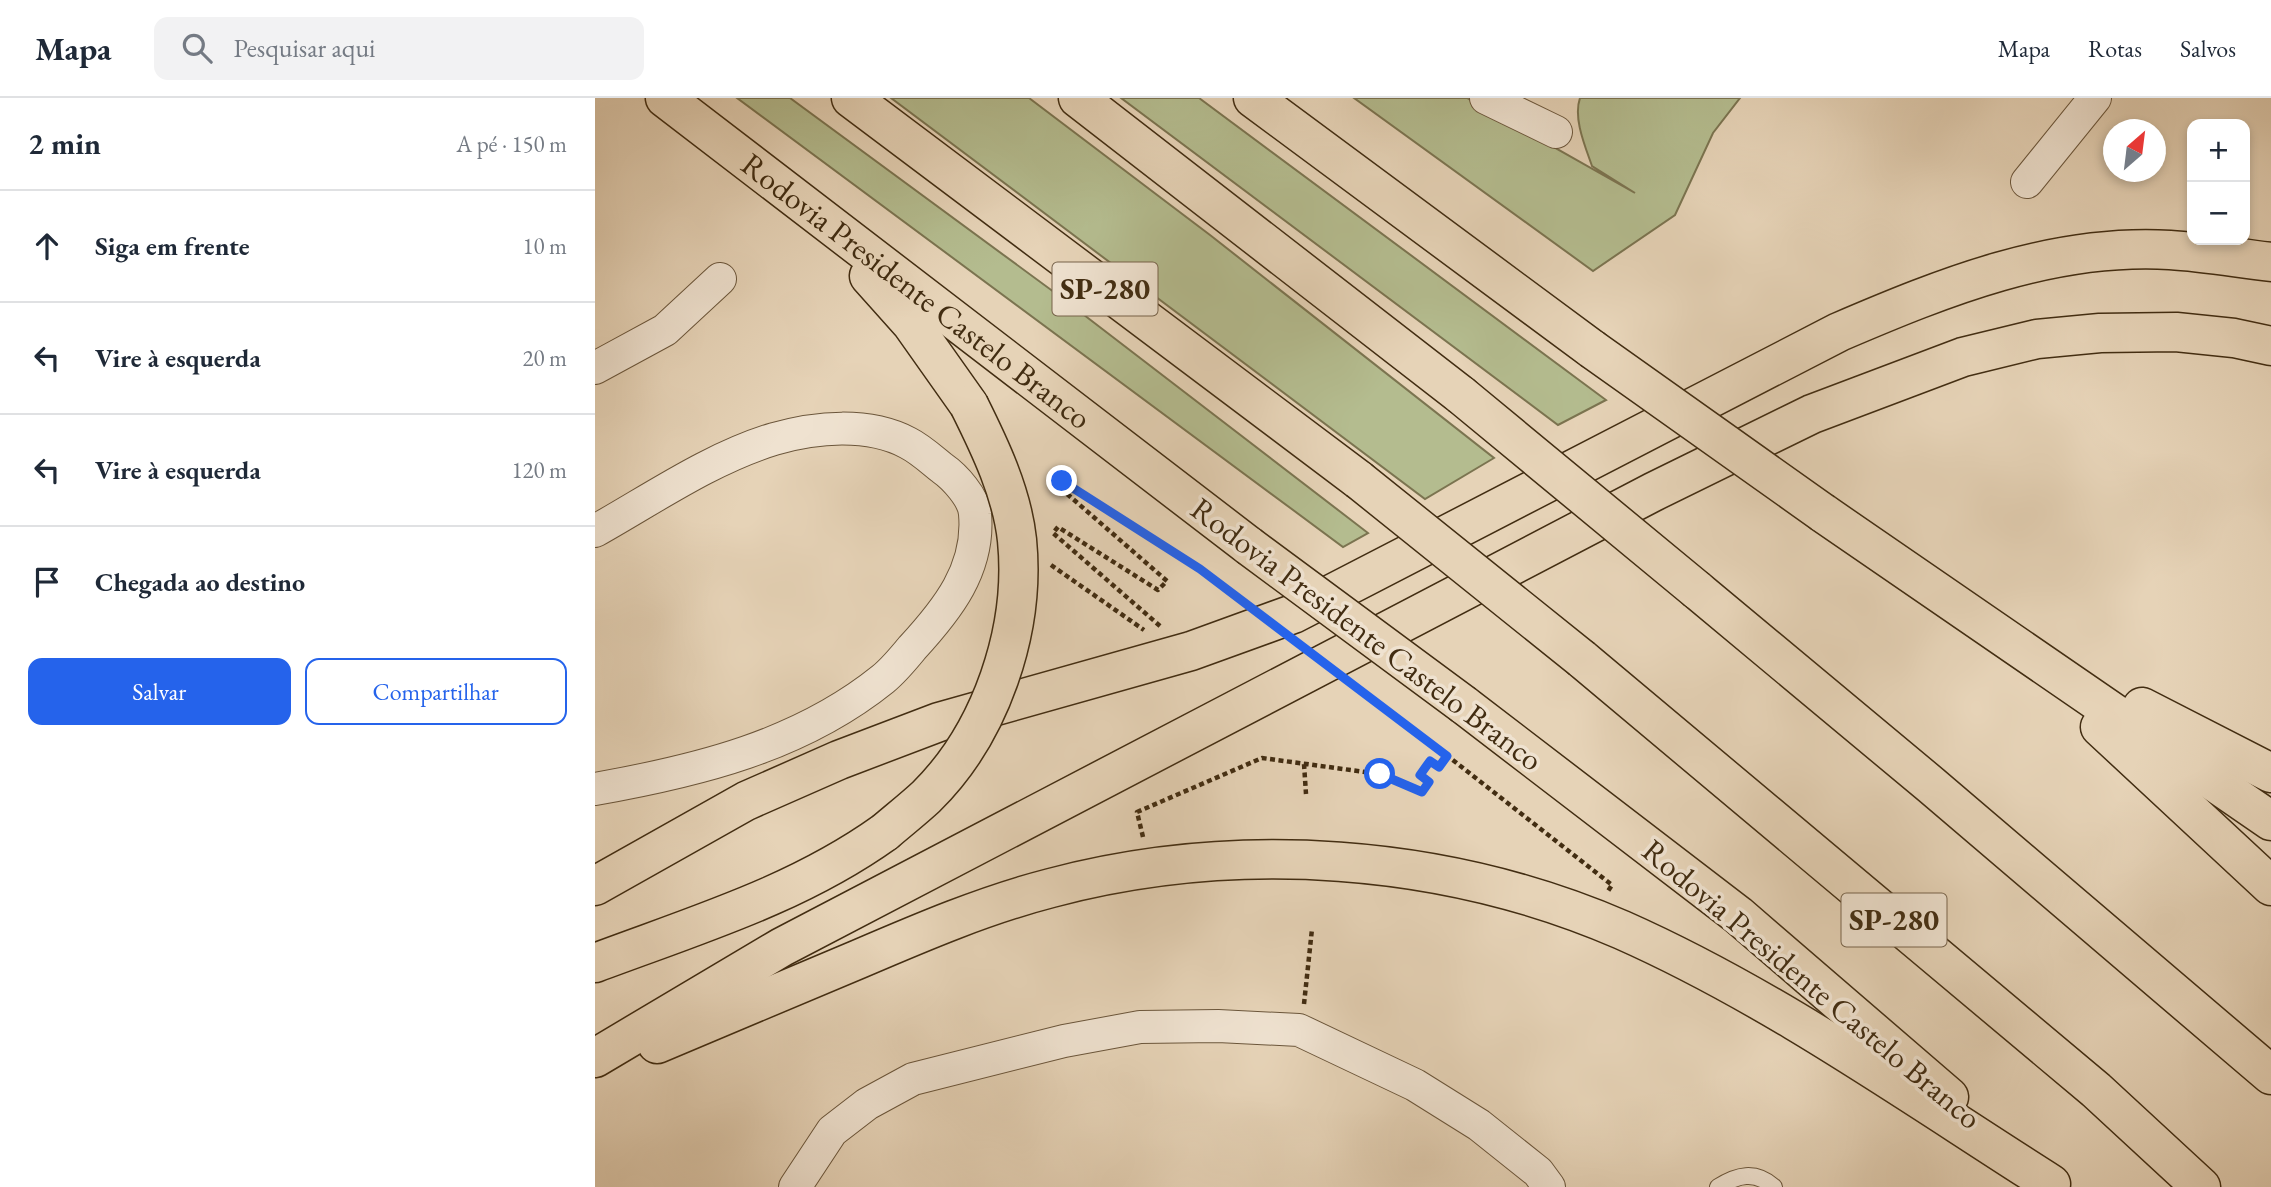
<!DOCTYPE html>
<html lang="pt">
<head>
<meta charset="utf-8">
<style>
  body { margin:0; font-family:"EB Garamond",serif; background:#f2f2f3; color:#1f2937 }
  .controls { position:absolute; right:21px; top:21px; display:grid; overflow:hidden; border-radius:14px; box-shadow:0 4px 10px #0003 }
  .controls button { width:63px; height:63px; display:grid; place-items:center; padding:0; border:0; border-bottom:2px solid #e0e1e3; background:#fff; color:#1f2937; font:35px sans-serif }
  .compass { position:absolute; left:1508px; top:21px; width:63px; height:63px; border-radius:50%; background:#fff; box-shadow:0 4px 10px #0003; rotate:28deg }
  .stop { position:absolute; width:21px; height:21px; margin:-16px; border:5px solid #2563eb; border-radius:50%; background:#fff }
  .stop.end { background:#2563eb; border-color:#fff; box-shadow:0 2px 7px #0008 }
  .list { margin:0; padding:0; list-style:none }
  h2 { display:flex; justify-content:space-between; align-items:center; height:91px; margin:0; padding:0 28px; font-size:30px }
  h2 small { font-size:23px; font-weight:400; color:#747a83 }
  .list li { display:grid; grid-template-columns:46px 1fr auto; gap:21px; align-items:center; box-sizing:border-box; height:112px; padding:0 28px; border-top:2px solid #e0e1e3 }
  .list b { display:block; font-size:26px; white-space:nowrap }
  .list em { font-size:23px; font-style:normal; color:#747a83 }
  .actions { display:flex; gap:14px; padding:21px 28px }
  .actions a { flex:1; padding:16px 0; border:2px solid #2563eb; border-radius:14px; text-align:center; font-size:24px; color:#2563eb }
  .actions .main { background:#2563eb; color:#fff }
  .icon { flex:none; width:38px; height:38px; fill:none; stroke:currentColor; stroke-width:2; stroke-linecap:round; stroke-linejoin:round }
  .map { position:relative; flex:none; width:1676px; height:1089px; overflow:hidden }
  header { display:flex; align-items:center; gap:42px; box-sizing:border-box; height:98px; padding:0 35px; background:#fff; border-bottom:2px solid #e0e1e3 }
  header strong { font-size:33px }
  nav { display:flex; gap:38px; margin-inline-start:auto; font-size:24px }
  .search { width:490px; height:63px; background:#f2f2f3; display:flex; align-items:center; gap:18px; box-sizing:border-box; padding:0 24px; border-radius:14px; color:#747a83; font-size:26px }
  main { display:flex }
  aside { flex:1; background:#fff }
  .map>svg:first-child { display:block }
  .green { fill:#b4bc8f; stroke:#7b7450; stroke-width:2 }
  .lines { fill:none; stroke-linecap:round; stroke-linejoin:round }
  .service-casing { stroke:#6b563b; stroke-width:18 }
  .minor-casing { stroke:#6b563b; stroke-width:34 }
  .motorway-casing { stroke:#422d12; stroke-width:41 }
  .path { stroke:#422d12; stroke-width:4.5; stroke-dasharray:5 3.5; stroke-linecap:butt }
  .service { stroke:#efe2d0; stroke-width:16 }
  .minor { stroke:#efe2d0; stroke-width:32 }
  .motorway { stroke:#e6d3b7; stroke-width:38 }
  .motorway-bridge-casing { stroke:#422d12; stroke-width:41; stroke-linecap:butt }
  .path-bridge { stroke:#422d12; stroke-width:4.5; stroke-dasharray:5 3.5; stroke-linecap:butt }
  .motorway-bridge { stroke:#e6d3b7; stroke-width:38 }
  .route { stroke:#2563eb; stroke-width:9 }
  .labels { text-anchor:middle; stroke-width:7; stroke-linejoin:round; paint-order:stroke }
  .shield { fill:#efe2d0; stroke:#76634b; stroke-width:2 }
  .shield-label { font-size:30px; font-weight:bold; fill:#422d12 }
  .street-label { font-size:32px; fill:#422d12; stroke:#efe2d0 }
</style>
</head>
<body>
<header>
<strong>Mapa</strong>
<div class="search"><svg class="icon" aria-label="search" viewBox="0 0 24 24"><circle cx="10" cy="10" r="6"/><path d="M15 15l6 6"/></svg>Pesquisar aqui</div>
<nav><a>Mapa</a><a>Rotas</a><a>Salvos</a></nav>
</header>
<main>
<aside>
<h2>2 min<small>A pé · 150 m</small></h2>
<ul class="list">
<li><svg class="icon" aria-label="ahead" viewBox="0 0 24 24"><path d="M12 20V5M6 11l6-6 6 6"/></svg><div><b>Siga em frente</b></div><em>10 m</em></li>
<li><svg class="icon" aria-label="left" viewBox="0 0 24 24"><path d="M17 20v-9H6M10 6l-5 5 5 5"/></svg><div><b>Vire à esquerda</b></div><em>20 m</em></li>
<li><svg class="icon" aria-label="left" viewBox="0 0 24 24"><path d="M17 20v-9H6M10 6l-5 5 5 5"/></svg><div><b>Vire à esquerda</b></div><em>120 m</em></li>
<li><svg class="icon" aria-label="arrive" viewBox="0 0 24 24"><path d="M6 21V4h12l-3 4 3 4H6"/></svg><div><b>Chegada ao destino</b></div></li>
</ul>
<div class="actions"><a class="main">Salvar</a><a>Compartilhar</a></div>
</aside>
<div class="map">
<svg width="1676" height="1089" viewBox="0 0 1676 1089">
  <rect width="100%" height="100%" fill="#e6d3b7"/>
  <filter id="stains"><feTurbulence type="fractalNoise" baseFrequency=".00286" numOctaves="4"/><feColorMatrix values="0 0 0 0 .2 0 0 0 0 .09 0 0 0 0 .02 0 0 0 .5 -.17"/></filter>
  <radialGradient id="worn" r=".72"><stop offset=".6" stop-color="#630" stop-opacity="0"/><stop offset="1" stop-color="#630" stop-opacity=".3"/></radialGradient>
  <path class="green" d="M142 0H195L463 197 773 435 748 449Z
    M296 0H434L615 137 899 360 830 401Z
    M526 0H604L1011 302 963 327Z
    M759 0H872L1040 95 997 68C990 48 978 20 985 0H1145L1118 35 1080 117 998 173Z"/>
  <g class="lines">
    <defs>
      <path id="service" d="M1123 1089C1142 1077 1160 1072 1179 1089"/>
      <path id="minor" d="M891 0 961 34
        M1432 84 1500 0
        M0 270 70 232 125 181
        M0 433C57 401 116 360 179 341 221 329 273 324 313 345 325 351 337 362 347 370 360 379 379 400 380 416 385 471 352 512 317 550 308 561 299 572 288 581 205 648 102 673 0 691
        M200 1089 237 1033 272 1006 318 981 469 943 545 929 623 928 704 932 820 987 884 1027 943 1074 954 1089"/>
      <g id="motorway">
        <path id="s1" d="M70 0 654 448"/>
        <path d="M256 0 764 382"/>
        <path d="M483 0 866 297"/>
        <path d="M658 0 997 251"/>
        <path d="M274 178 316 225 374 307"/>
        <path d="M1228 415 1676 723"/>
        <path d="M1102 492 1336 687 1676 977"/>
        <path d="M987 561 1501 992 1606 1089"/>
        <path d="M869 607 1143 817 1354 999"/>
        <path d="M1547 609 1676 675"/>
        <path d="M1505 629 1676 788"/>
        <path d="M0 788 151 703 244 662 344 624 596 553 698 516 1244 234C1349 189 1458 145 1575 152 1608 154 1642 160 1676 164"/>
        <path d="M0 865C101 827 202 797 290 734"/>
        <path d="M62 946C130 918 197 889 264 861 327 834 390 807 456 790 642 741 849 755 1027 832 1178 899 1317 998 1456 1086"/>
        <path d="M0 960 187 849 1058 394 1217 316 1368 259 1442 241 1505 235 1581 234 1639 240 1676 248"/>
      </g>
    </defs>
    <use href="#service" class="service-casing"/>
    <use href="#minor" class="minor-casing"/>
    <use href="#motorway" class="motorway-casing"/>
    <path class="path" d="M456 467 549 532
      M565 528 458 435 463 429 563 492 572 483 463 388 467 383 605 471
      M831 641 1017 787 1013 793
      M709 666 711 696
      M548 739 542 714 667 660 785 676 827 694 834 684 825 677 835 663 844 669 852 658
      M709 906 717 831"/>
    <use href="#service" class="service"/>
    <use href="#minor" class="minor"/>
    <use href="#motorway" class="motorway"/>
    <defs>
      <path id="motorway-bridge" d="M997 251 1228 415
        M866 297 1102 492
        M764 382 987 561
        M654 448 869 607
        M290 734C304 722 318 711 331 699 396 635 431 532 422 442 417 395 395 349 374 307"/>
    </defs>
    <use href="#motorway-bridge" class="motorway-bridge-casing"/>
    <path class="path-bridge" d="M605 471 831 641"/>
    <use href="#motorway-bridge" class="motorway-bridge"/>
  </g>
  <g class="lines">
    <path class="route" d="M467 383 605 471 852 658 844 669 835 663 825 677 834 684 827 694 785 676"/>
  </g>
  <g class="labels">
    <g class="shield">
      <rect x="457.5" y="164.5" width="105" height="53" rx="5"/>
      <rect x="1246.5" y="795.5" width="105" height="53" rx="5"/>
    </g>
    <g class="shield-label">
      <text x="510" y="201">SP-280</text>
      <text x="1299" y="832">SP-280</text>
    </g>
    <g class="street-label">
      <text dy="11" stroke="none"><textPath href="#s1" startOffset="317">Rodovia Presidente Castelo Branco</textPath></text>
      <text transform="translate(772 536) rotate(37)" y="11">Rodovia Presidente Castelo Branco</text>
      <text transform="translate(1217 886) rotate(40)" y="11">Rodovia Presidente Castelo Branco</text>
    </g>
  </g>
  <rect width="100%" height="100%" filter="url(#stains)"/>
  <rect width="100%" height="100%" fill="url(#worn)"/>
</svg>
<div class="controls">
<button>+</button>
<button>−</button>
</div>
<svg class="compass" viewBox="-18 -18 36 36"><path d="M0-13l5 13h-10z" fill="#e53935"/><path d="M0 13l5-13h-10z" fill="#747a83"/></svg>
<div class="stop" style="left:785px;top:676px"></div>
<div class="stop end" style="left:467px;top:383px"></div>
</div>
</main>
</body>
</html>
